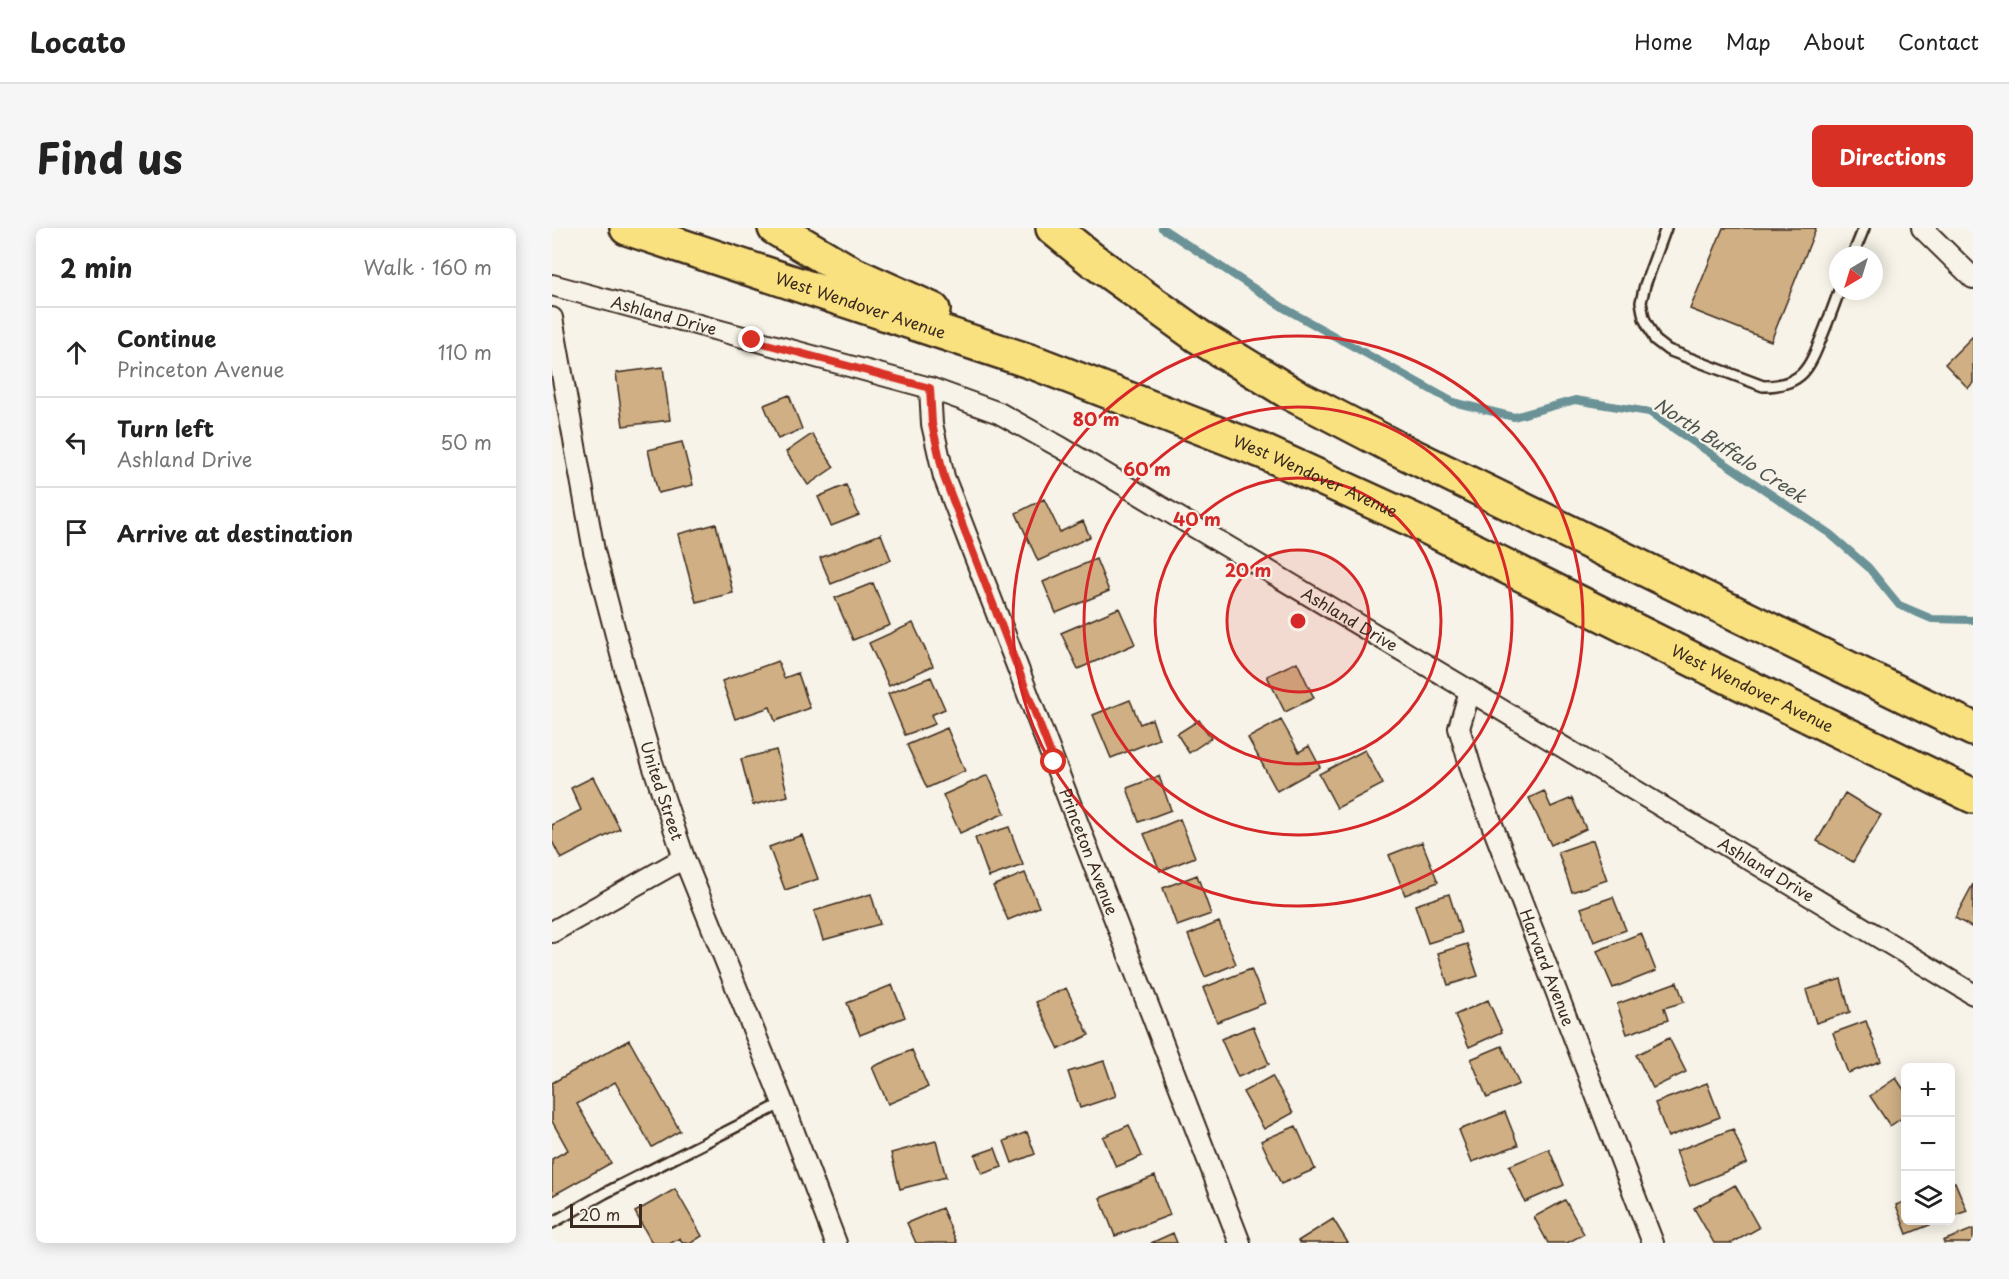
<!DOCTYPE html>
<html lang="en">
<head>
<meta charset="utf-8">
<style>
  body { margin:0; font-family:"Playpen Sans",sans-serif; background:#f6f6f6; color:#222 }
  .controls { position:absolute; right:18px; bottom:18px; display:grid; overflow:hidden; border-radius:9px; box-shadow:0 3px 15px #0003 }
  .controls button { width:54px; height:54px; display:grid; place-items:center; padding:0; border:0; border-bottom:2px solid #e0e0e0; background:#fff; color:#222; font:30px sans-serif }
  .compass { position:absolute; left:1277px; top:18px; width:54px; height:54px; border-radius:50%; background:#fff; box-shadow:0 3px 15px #0003; rotate:218deg }
  .scale { position:absolute; left:18px; bottom:15px; width:72px; box-sizing:border-box; padding-left:6px; border:3px solid #3b2a1e; border-top:0; font-size:16px; line-height:21px; white-space:nowrap; color:#3b2a1e; -webkit-text-stroke:4px #f7f3e8; paint-order:stroke }
  .stop { position:absolute; width:18px; height:18px; margin:-14px; border:4px solid #d93025; border-radius:50%; background:#fff }
  .stop.end { background:#d93025; border-color:#fff; box-shadow:0 2px 6px #0008 }
  .list { margin:0; padding:0; list-style:none }
  h2 { display:flex; justify-content:space-between; align-items:center; height:78px; margin:0; padding:0 24px; font-size:26px }
  h2 small { font-size:20px; font-weight:400; color:#767676 }
  .list li { display:grid; grid-template-columns:39px 1fr auto; gap:18px; align-items:center; box-sizing:border-box; height:90px; padding:0 24px; border-top:2px solid #e0e0e0 }
  .list b { display:block; font-size:22px; white-space:nowrap }
  .list p { margin:0; font-size:20px; white-space:nowrap; color:#767676 }
  .list em { font-size:20px; font-style:normal; color:#767676 }
  .icon { flex:none; width:33px; height:33px; fill:none; stroke:currentColor; stroke-width:2; stroke-linecap:round; stroke-linejoin:round }
  .map { position:relative; flex:none; width:1421px; height:1015px; overflow:hidden; border-radius:9px }
  header { display:flex; align-items:center; gap:36px; box-sizing:border-box; height:84px; padding:0 30px; background:#fff; border-bottom:2px solid #e0e0e0 }
  header strong { font-size:28px }
  nav { display:flex; gap:33px; margin-inline-start:auto; font-size:21px }
  .intro { display:flex; align-items:center; justify-content:space-between; box-sizing:border-box; height:144px; padding:0 36px }
  h1 { margin:0; font-size:42px }
  .button { padding:15px 27px; border-radius:9px; background:#d93025; color:#fff; font-size:21px; font-weight:700 }
  main { display:flex; gap:36px; padding:0 36px }
  aside { flex:1; background:#fff; border-radius:9px; box-shadow:0 3px 15px #0003 }
  .map>svg:first-child { display:block }
  .lines { fill:none; stroke-linecap:round; stroke-linejoin:round }
  .stream { stroke:#6a9297; stroke-width:8 }
  .building { fill:#cfaf83; stroke:#3b2a1e; stroke-width:1.5 }
  .service-casing { stroke:#3b2a1e; stroke-width:14 }
  .minor-casing { stroke:#3b2a1e; stroke-width:24 }
  .motorway-casing { stroke:#3b2a1e; stroke-width:38 }
  .service { stroke:#f7f3e8; stroke-width:9 }
  .minor { stroke:#f7f3e8; stroke-width:20 }
  .motorway { stroke:#fae180; stroke-width:33 }
  .route { stroke:#d93025; stroke-width:8 }
  .ring { fill:none; stroke:#d62828; stroke-width:3 }
  .labels { text-anchor:middle; stroke-width:4.5; stroke-linejoin:round; paint-order:stroke }
  .street-label { font-size:16px; fill:#3b2a1e; stroke:#f7f3e8 }
  .water-label { font-size:18px; font-style:italic; fill:#4e5550; stroke:#f7f3e8 }
  .centre { fill:#d62828; stroke:#f7f3e8; stroke-width:3 }
  .ring-label { font-size:18px; text-anchor:middle; font-weight:bold; fill:#d62828; stroke:#f7f3e8; stroke-width:4.5; stroke-linejoin:round; paint-order:stroke }
</style>
</head>
<body>
<header>
<strong>Locato</strong>
<nav><a>Home</a><a>Map</a><a>About</a><a>Contact</a></nav>
</header>
<div class="intro"><h1>Find us</h1><a class="button">Directions</a></div>
<main>
<aside>
<h2>2 min<small>Walk · 160 m</small></h2>
<ul class="list">
<li><svg class="icon" aria-label="ahead" viewBox="0 0 24 24"><path d="M12 20V5M6 11l6-6 6 6"/></svg><div><b>Continue</b><p>Princeton Avenue</p></div><em>110 m</em></li>
<li><svg class="icon" aria-label="left" viewBox="0 0 24 24"><path d="M17 20v-9H6M10 6l-5 5 5 5"/></svg><div><b>Turn left</b><p>Ashland Drive</p></div><em>50 m</em></li>
<li><svg class="icon" aria-label="arrive" viewBox="0 0 24 24"><path d="M6 21V4h12l-3 4 3 4H6"/></svg><div><b>Arrive at destination</b></div></li>
</ul>
</aside>
<div class="map">
<svg width="1421" height="1015" viewBox="0 0 1421 1015">
  <rect width="100%" height="100%" fill="#f7f3e8"/>
  <filter id="ink" filterUnits="userSpaceOnUse"><feTurbulence type="fractalNoise" baseFrequency=".0167" numOctaves="2"/><feDisplacementMap in="SourceGraphic" scale="12" xChannelSelector="R" yChannelSelector="G"/><feConvolveMatrix kernelMatrix="1 2 1 2 8 2 1 2 1" color-interpolation-filters="sRGB"/></filter>
  <g filter="url(#ink)">
    <g class="lines">
      <path class="stream" d="M610 0 732 80 901 174 962 189 1023 172 1097 184 1278 306 1316 339 1347 377 1380 391 1421 392"/>
    </g>
    <path class="building" d="M1171 0H1264L1219 113 1138 81Z
      M1421 108V155L1416 160 1393 136Z
      M111 139 118 192 71 198 64 145Z
      M237 167 250 201 226 211 212 177Z
      M260 206 282 239 256 257 234 224Z
      M130 214 141 257 106 265 96 222Z
      M294 257 307 287 279 298 266 269Z
      M492 271 508 304 531 293 538 309 486 333 464 285Z
      M164 296 181 365 144 374 126 306Z
      M329 306 339 332 279 356 268 330Z
      M544 331 557 363 504 385 491 354Z
      M321 355 338 397 301 412 283 370Z
      M567 380 583 416 526 441 509 405Z
      M361 395 381 438 337 458 317 415Z
      M226 433 232 450 246 445 258 480 223 493 218 479 183 491 170 453Z
      M745 434 762 470 733 484 715 448Z
      M379 449 393 481 379 487 383 496 353 507 336 466Z
      M578 472 588 496 600 491 607 511 559 530 541 487Z
      M647 492 659 510 637 525 625 506Z
      M729 492 747 524 757 518 768 539 725 563 696 510Z
      M395 500 413 543 375 560 355 517Z
      M224 522 236 568 201 577 189 531Z
      M813 522 831 556 785 580 767 546Z
      M436 547 453 585 408 605 391 567Z
      M607 548 619 582 587 594 575 560Z
      M41 549 68 601 9 631 0 613V597L29 582 19 560Z
      M992 563 999 579 1020 570 1034 601 999 617 977 570Z
      M1293 565 1329 587 1301 634 1265 613Z
      M628 591 643 629 608 643 592 606Z
      M457 599 471 637 437 649 423 610Z
      M250 607 266 651 233 662 217 619Z
      M1041 612 1055 652 1020 664 1006 624Z
      M870 614 886 654 853 667 837 627Z
      M473 645 487 679 456 692 441 658Z
      M645 647 659 686 625 698 611 660Z
      M1421 656V700L1403 690Z
      M319 666 328 696 271 712 262 683Z
      M897 666 909 705 876 715 863 677Z
      M1061 669 1074 702 1042 714 1029 680Z
      M667 694 684 736 653 749 636 707Z
      M1089 705 1104 743 1061 760 1045 723Z
      M915 716 926 748 896 757 886 725Z
      M699 741 713 775 665 794 651 760Z
      M1289 751 1298 784 1264 795 1254 762Z
      M1125 754 1132 774 1112 780 1116 792 1075 806 1065 776Z
      M340 757 353 789 308 807 295 775Z
      M514 760 537 807 507 821 484 774Z
      M936 772 950 804 917 819 903 787Z
      M1314 793 1329 833 1296 845 1281 805Z
      M701 798 717 836 686 849 669 811Z
      M1117 810 1134 844 1101 860 1084 827Z
      M77 812 128 903 100 919 63 854 25 876 59 935 0 968V931L16 922 0 893V855Z
      M950 818 967 856 935 870 919 831Z
      M360 822 376 859 336 876 320 839Z
      M552 833 564 868 528 880 516 844Z
      M720 848 741 885 712 901 691 864Z
      M1344 850 1354 865V887L1338 898 1318 868Z
      M1155 855 1168 889 1116 909 1103 875Z
      M953 884 966 917 920 934 907 902Z
      M577 897 590 928 564 939 551 909Z
      M744 898 763 941 729 956 709 913Z
      M1181 901 1195 935 1138 958 1124 923Z
      M475 904 483 926 460 935 452 913Z
      M384 913 394 949 348 961 339 925Z
      M443 920 450 939 430 946 423 927Z
      M997 921 1012 957 973 974 957 938Z
      M603 948 618 987 563 1008 548 970Z
      M1403 954 1415 983 1398 989V956Z
      M1183 957 1207 1000 1180 1015H1162L1142 980Z
      M123 961 150 1008 139 1015H130L128 1010 119 1015H100L83 984Z
      M1013 972 1032 1006 1015 1015H996L982 989Z
      M1354 973V992H1390L1355 1006 1344 977Z
      M390 980 405 1015H364L355 995Z
      M781 991 796 1015H748L746 1013Z
      M1421 1001V1015H1392L1391 1013Z
      M621 1005 625 1015H599Z"/>
    <g class="lines">
      <defs>
        <path id="service" d="M1114 0 1093 57 1089 74 1092 90 1103 112 1116 122 1211 158C1250 158 1257 141 1270 108 1276 93 1282 78 1287 63
          M1301 27 1312 0
          M0 995 53 965 231 875"/>
        <g id="minor">
          <path d="M1370 0 1421 50"/>
          <path id="s1" d="M0 57 378 160 447 185 510 220 918 463 1421 766"/>
          <path id="s2" d="M0 90 42 323 75 449 100 534 132 630 231 875 284 1015"/>
          <path id="s3" d="M378 160 380 196 392 249 688 1015"/>
          <path id="s4" d="M918 463 907 500 921 547 1101 1015"/>
          <path d="M0 704 132 630"/>
        </g>
        <g id="motorway">
          <path id="s5" d="M75 0 486 136 710 223 861 292 1158 440 1421 568"/>
          <path d="M223 0 301 46 381 82"/>
          <path d="M501 0 539 31 646 108 740 166 842 219 1421 501"/>
        </g>
      </defs>
      <use href="#service" class="service-casing"/>
      <use href="#minor" class="minor-casing"/>
      <use href="#motorway" class="motorway-casing"/>
      <use href="#service" class="service"/>
      <use href="#minor" class="minor"/>
      <use href="#motorway" class="motorway"/>
    </g>
  </g>
  <g class="lines" filter="url(#ink)">
    <path class="route" d="M200 112 378 160 380 196 392 249 502 534"/>
  </g>
  <circle cx="746" cy="393" r="71" fill="#d62828" fill-opacity=".12"/>
  <g class="ring">
    <circle cx="746" cy="393" r="71"/>
    <circle cx="746" cy="393" r="143"/>
    <circle cx="746" cy="393" r="214"/>
    <circle cx="746" cy="393" r="285"/>
  </g>
  <g class="labels">
    <g class="street-label">
      <text dy="6" stroke="none"><textPath href="#s5" startOffset="246">West Wendover Avenue</textPath></text>
      <text dy="6" stroke="none"><textPath href="#s1" startOffset="116">Ashland Drive</textPath></text>
      <text dy="6" stroke="none"><textPath href="#s5" startOffset="732">West Wendover Avenue</textPath></text>
      <text dy="6" stroke="none"><textPath href="#s1" startOffset="872">Ashland Drive</textPath></text>
      <text dy="6" stroke="none"><textPath href="#s5" startOffset="1218">West Wendover Avenue</textPath></text>
      <text dy="6" stroke="none"><textPath href="#s2" startOffset="486">United Street</textPath></text>
      <text dy="6" stroke="none"><textPath href="#s3" startOffset="492">Princeton Avenue</textPath></text>
      <text dy="6" stroke="none"><textPath href="#s1" startOffset="1358">Ashland Drive</textPath></text>
      <text dy="6" stroke="none"><textPath href="#s4" startOffset="294">Harvard Avenue</textPath></text>
    </g>
    <g class="water-label">
      <text transform="translate(1178 223) rotate(33)" y="6">North Buffalo Creek</text>
    </g>
  </g>
  <circle cx="746" cy="393" r="9" class="centre"/>
  <g class="ring-label">
    <text x="544" y="198">80 m</text>
    <text x="595" y="248">60 m</text>
    <text x="645" y="298">40 m</text>
    <text x="696" y="349">20 m</text>
  </g>
</svg>
<div class="controls">
<button>+</button>
<button>−</button>
<button><svg class="icon" aria-label="layers" viewBox="0 0 24 24"><path d="M12 4l9 5-9 5-9-5zM3 14l9 5 9-5"/></svg></button>
</div>
<svg class="compass" viewBox="-18 -18 36 36"><path d="M0-13l5 13h-10z" fill="#e53935"/><path d="M0 13l5-13h-10z" fill="#767676"/></svg>
<div class="scale">20 m</div>
<div class="stop" style="left:502px;top:534px"></div>
<div class="stop end" style="left:200px;top:112px"></div>
</div>
</main>
</body>
</html>
